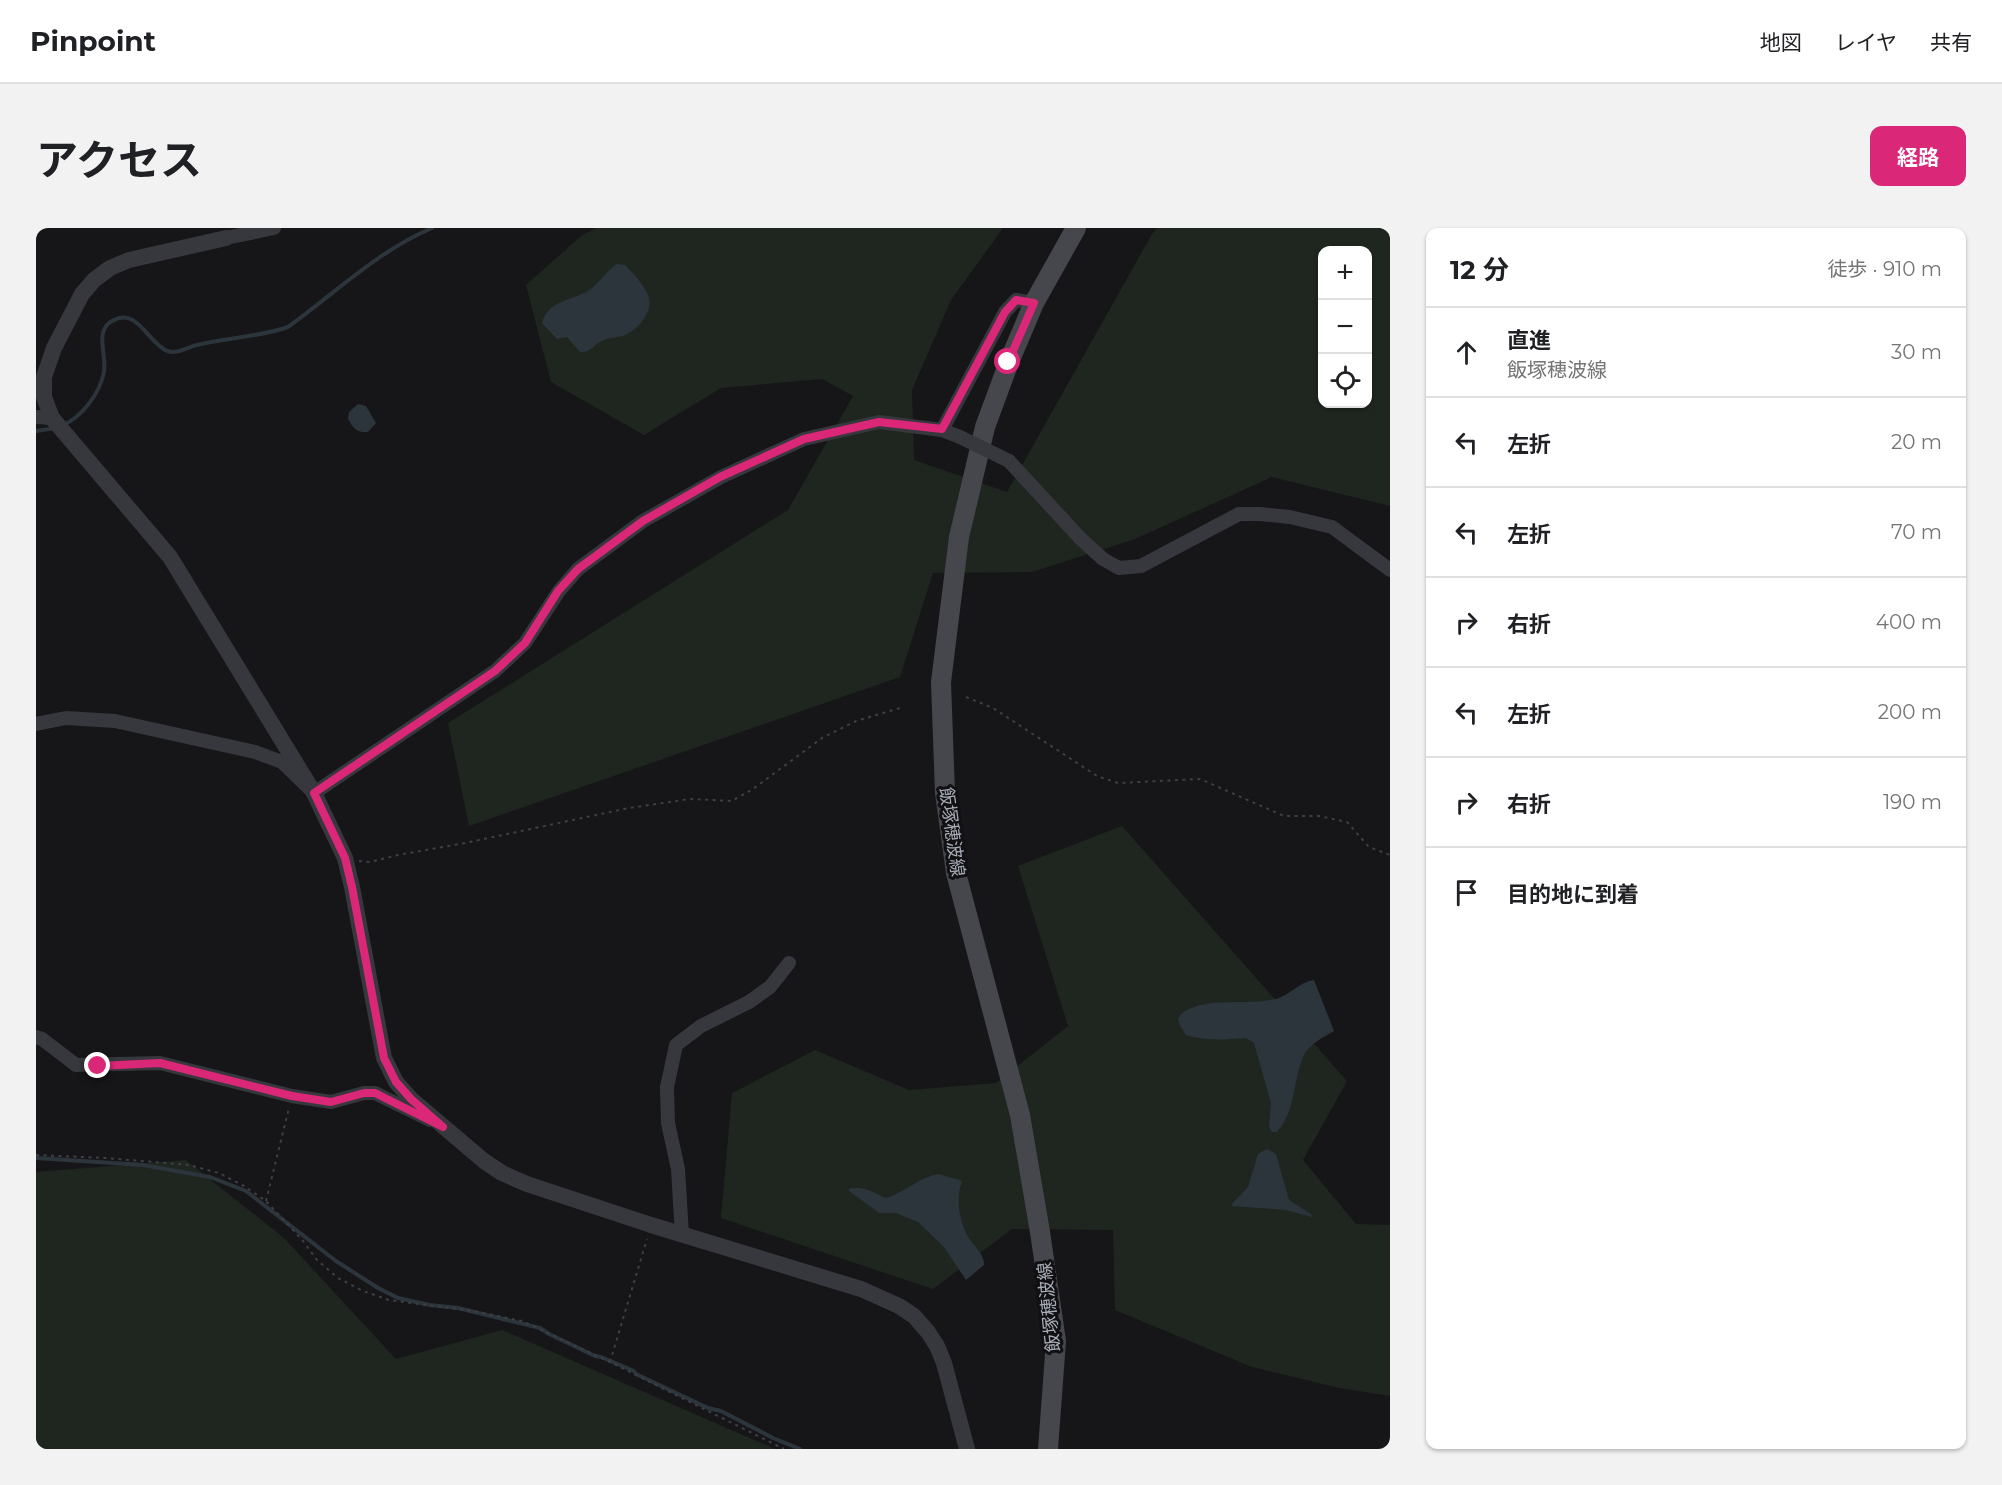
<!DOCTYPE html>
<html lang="ja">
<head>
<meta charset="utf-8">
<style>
  body { margin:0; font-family:Montserrat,"Noto Sans JP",sans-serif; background:#f2f2f2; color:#202124 }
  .controls { position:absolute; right:18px; top:18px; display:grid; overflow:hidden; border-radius:12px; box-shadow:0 2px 4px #0004 }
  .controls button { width:54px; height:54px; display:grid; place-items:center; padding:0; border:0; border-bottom:2px solid #e0e0e0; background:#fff; color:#202124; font:30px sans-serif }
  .stop { position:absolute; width:18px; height:18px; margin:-14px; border:4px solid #db2777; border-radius:50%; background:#fff }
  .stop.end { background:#db2777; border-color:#fff; box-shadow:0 2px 6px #0008 }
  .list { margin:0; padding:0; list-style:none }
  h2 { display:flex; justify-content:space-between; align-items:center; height:78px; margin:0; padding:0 24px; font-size:26px }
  h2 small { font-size:20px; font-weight:400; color:#757577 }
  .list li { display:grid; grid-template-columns:39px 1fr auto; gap:18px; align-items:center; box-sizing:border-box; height:90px; padding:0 24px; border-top:2px solid #e0e0e0 }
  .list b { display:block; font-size:22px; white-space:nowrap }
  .list p { margin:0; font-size:20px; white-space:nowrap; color:#757577 }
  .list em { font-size:20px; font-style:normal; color:#757577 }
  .icon { flex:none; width:33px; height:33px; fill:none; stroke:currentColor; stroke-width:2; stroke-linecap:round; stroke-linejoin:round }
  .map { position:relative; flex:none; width:1354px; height:1221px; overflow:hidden; border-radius:12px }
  header { display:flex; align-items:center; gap:36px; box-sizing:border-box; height:84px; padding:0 30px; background:#fff; border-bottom:2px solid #e0e0e0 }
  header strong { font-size:28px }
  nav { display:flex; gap:33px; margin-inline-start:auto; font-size:21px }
  .intro { display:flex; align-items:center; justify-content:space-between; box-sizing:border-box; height:144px; padding:0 36px }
  h1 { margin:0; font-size:42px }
  .button { padding:15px 27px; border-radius:12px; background:#db2777; color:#fff; font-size:21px; font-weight:700 }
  main { display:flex; gap:36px; padding:0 36px }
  aside { flex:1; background:#fff; border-radius:12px; box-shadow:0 2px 4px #0004 }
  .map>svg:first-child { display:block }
  .green { fill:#1e261f; fill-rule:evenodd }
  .water { fill:#2c353c }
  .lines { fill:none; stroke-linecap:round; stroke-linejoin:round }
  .stream { stroke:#2c353c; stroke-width:4 }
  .path { stroke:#3d3f44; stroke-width:2; stroke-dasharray:3 4.5; stroke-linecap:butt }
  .minor { stroke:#37383d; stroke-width:14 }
  .tertiary { stroke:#37383d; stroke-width:16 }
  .secondary { stroke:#45474d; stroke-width:20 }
  .minor-bridge { stroke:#37383d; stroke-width:14 }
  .route { stroke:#db2777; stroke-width:8 }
  .labels { text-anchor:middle; stroke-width:6; stroke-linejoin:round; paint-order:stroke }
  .street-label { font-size:18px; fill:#a8adb8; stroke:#111113 }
</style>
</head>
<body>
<header>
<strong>Pinpoint</strong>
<nav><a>地図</a><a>レイヤ</a><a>共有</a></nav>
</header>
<div class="intro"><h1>アクセス</h1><a class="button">経路</a></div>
<main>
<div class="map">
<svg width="1354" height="1221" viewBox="0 0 1354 1221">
  <rect width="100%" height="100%" fill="#161618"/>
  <path class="green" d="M560 0H967L915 72 876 162 878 232 971 264 1116 6 1121 0H1354V278L1236 249 1099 311 996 344 897 345 864 449 433 598 412 495 752 282 817 168 786 151 685 160 608 207 515 154 490 57 545 8ZM1286 22H1332V176H1286Z
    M1086 598 1311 853 1267 932 1320 996 1354 997V1168L1303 1160 1216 1139 1079 1082 1077 1002 976 1001 897 1061 685 990 696 865 779 822 873 862 960 855 1032 798 982 638Z
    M150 932 248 1010 360 1131 466 1102 739 1221H0V944Z"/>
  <path class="water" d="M581 36 589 37C597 45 608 57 612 67 618 82 604 100 591 106 584 110 575 109 568 112 558 115 556 125 544 124L531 109 521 111 506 95C512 72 535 73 552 63 563 56 570 43 581 36Z
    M322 176 330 178 340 195 332 204C321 205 317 200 312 191L313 184Z
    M1278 752 1298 803C1288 809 1273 816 1268 827 1257 851 1260 883 1241 904H1236L1233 899 1235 875 1218 815 1210 810C1188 812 1171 813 1150 807L1144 798 1142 790C1157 769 1202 776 1227 773 1232 772 1240 772 1245 769 1257 764 1264 754 1278 752Z
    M1231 921 1240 926 1253 972 1275 986 1276 989 1250 982 1196 978V976L1212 959 1222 926Z
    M902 946 924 952 926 954C919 971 924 994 932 1009 938 1018 949 1027 948 1037L930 1052 908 1019 882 994 860 985H843L813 963V961C827 957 838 965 850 970 868 965 884 949 902 946Z"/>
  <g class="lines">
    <path class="stream" d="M27 197C46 189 64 165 68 144 71 127 58 103 76 93 101 78 111 114 131 123 140 126 149 121 157 118 189 109 221 110 252 99 299 65 342 23 396 0
      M0 203 20 200
      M0 930 107 937 174 949 210 963 300 1033 342 1060 362 1070 394 1077 422 1080 504 1100 513 1106 559 1128 565 1129 598 1143 600 1146 672 1180 685 1183 737 1210 764 1221"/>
    <path class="path" d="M930 469 957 480 1061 548 1082 555 1164 551 1248 588H1283L1311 594 1333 619 1354 627
      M323 633 334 634 362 627 429 615 593 580 654 571 696 573 717 561 786 510 820 493 864 480
      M0 927 70 930 153 937 183 945 208 958 230 973 267 1013 281 1032 302 1050 327 1063 353 1072 437 1083 486 1093 574 1134 748 1221
      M230 973 253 880
      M574 1134 611 1011"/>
    <path class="minor" d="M190 10 238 0
      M0 189 16 190
      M906 202 969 84 980 72 998 75
      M973 233 1044 310 1067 331 1083 340 1105 338 1203 286H1224L1254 289 1296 299 1354 342
      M0 496 30 490 79 493 219 524 246 534 278 565 459 443 489 415 523 363 542 341 607 293 685 249 768 211 843 194 906 202 924 209
      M0 809 6 811 40 837 124 835 256 868 295 874 328 865H339L394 892
      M646 1007 642 941 632 895 631 859 640 817 665 798 713 774 734 759 753 735"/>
    <path class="tertiary" d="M190 10 93 32 74 40 58 52 46 66 18 120 8 149V169L16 190 134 329 278 565 309 630 316 659 348 830 360 854 375 871 448 933 466 945 491 956 615 997 825 1061 863 1078 878 1088 892 1104 901 1118 908 1135 931 1221"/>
    <path class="secondary" d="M1012 1221 1020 1113 1004 1004 984 887 920 645 909 565 905 454 923 309 949 199 973 134 998 75 1040 0"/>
    <path class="minor-bridge" d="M924 209 973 233"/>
  </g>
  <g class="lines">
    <path class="route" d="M62 838 124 835 256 868 295 874 328 865H339L407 899 375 871 360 854 348 830 316 659 309 630 278 565 459 443 489 415 522 363 542 341 607 293 684 249 768 211 843 194 906 201 969 84 980 72 998 75 972 134"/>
  </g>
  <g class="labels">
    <g class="street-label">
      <text transform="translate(916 604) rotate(82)" y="6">飯塚穂波線</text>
      <text transform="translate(1013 1079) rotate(-96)" y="6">飯塚穂波線</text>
    </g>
  </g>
</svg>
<div class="controls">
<button>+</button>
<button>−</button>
<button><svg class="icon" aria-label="locate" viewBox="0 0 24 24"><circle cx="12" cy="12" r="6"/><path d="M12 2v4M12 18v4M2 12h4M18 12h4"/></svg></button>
</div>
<div class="stop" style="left:972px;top:134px"></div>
<div class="stop end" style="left:62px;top:838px"></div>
</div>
<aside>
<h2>12 分<small>徒歩 · 910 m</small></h2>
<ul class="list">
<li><svg class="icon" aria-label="ahead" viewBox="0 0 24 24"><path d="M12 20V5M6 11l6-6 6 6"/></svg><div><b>直進</b><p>飯塚穂波線</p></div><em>30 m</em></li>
<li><svg class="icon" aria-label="left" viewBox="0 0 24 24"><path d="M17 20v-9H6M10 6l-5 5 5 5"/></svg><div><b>左折</b></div><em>20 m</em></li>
<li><svg class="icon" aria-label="left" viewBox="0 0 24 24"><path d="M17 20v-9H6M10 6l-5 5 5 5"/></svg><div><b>左折</b></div><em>70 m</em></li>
<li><svg class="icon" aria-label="right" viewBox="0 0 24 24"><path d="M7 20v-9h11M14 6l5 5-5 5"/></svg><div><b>右折</b></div><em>400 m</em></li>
<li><svg class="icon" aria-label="left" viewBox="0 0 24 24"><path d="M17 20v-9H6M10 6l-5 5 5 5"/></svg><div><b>左折</b></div><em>200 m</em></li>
<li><svg class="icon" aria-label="right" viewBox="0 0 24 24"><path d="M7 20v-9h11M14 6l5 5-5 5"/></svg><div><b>右折</b></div><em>190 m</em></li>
<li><svg class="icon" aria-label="arrive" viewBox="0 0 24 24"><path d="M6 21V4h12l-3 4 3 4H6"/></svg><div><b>目的地に到着</b></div></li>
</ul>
</aside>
</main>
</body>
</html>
